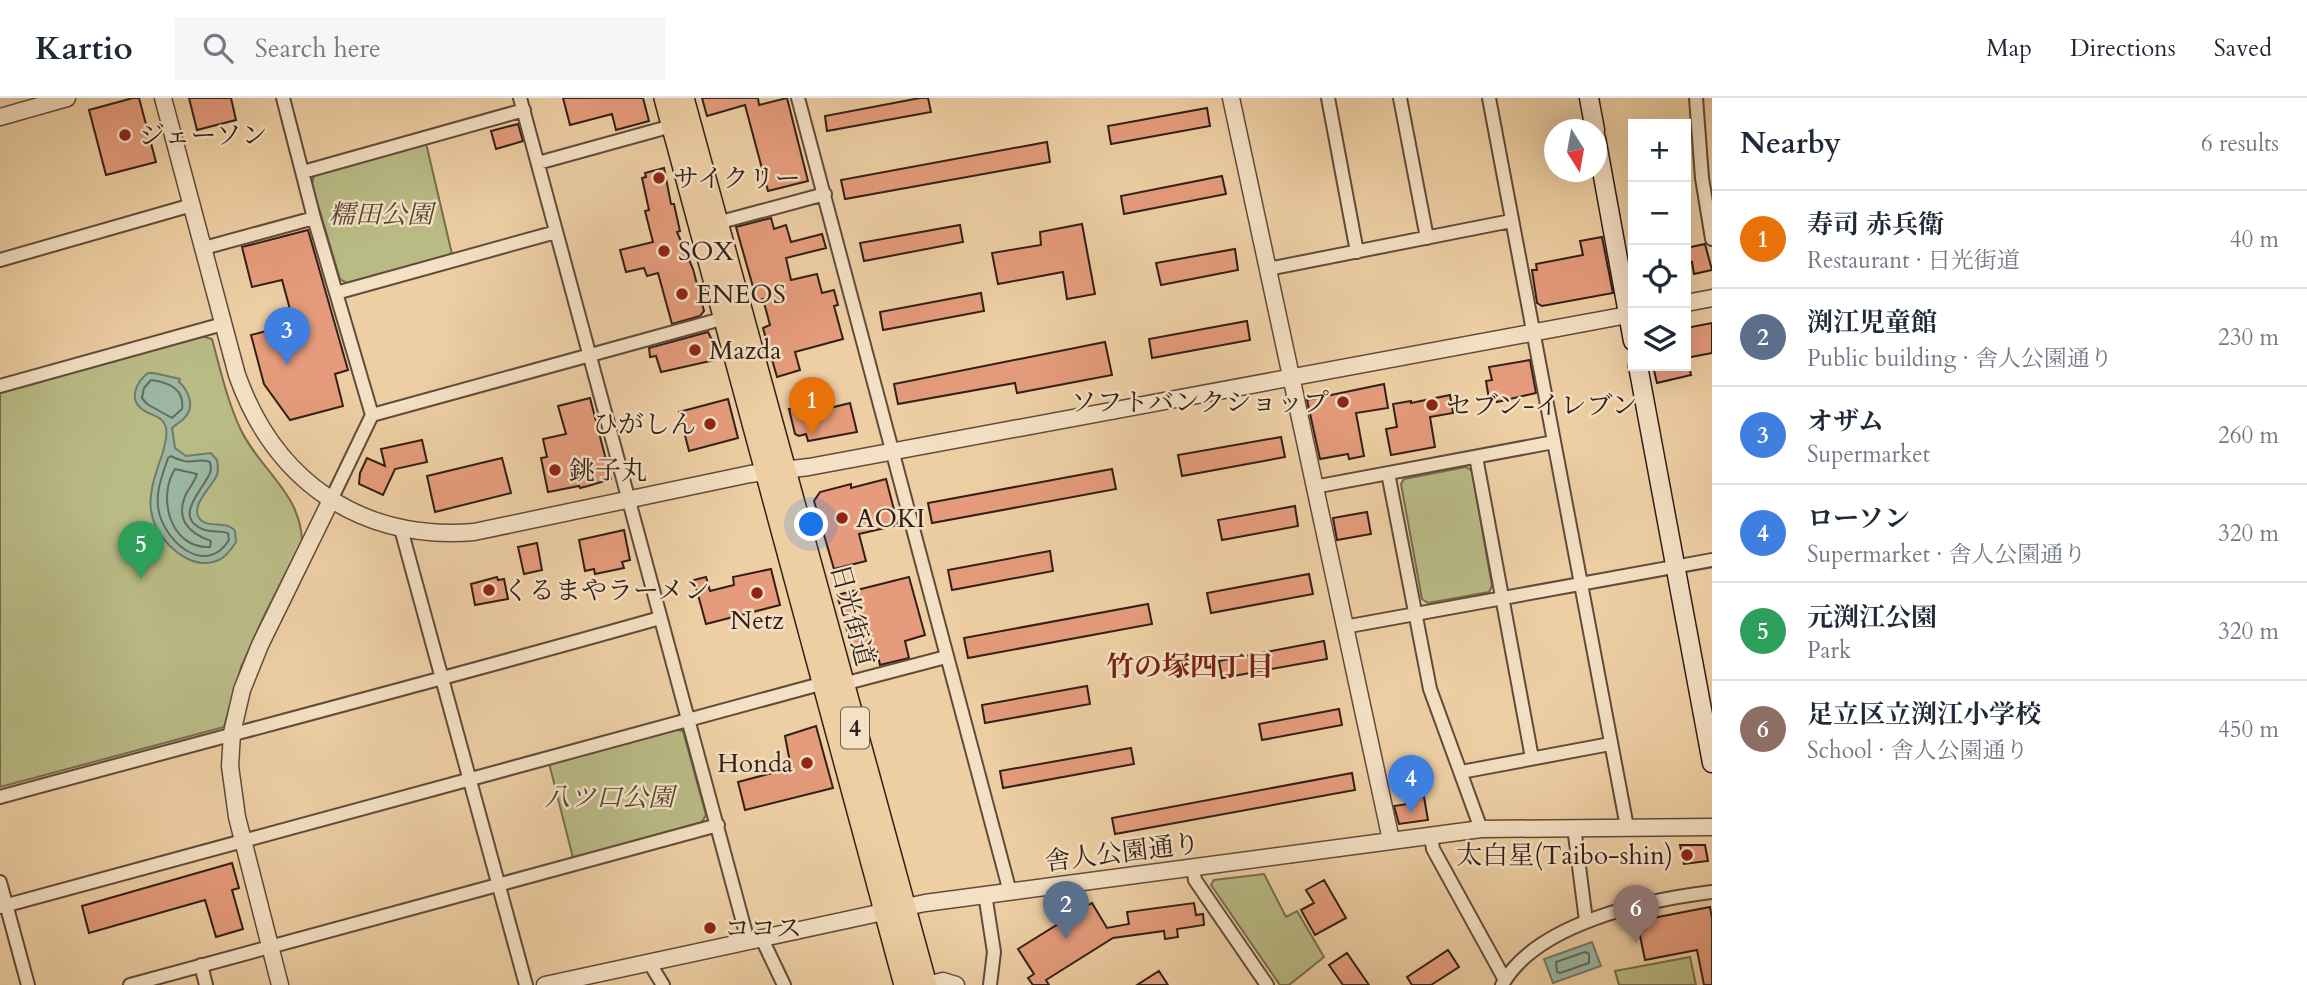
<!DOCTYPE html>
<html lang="en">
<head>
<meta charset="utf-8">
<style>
  body { margin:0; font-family:Cardo,"Noto Serif JP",serif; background:#f6f6f7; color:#1f2937 }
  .controls { position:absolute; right:21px; top:21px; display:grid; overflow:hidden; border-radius:0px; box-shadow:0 7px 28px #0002 }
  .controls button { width:63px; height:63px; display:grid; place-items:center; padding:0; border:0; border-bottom:2px solid #e0e1e3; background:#fff; color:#1f2937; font:35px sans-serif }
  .compass { position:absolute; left:1544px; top:21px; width:63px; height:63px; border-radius:50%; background:#fff; box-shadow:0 7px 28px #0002; rotate:169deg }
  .you { position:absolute; left:812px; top:427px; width:24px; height:24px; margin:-18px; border:5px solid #fff; border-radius:50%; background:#1a73e8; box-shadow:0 0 0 10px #1a73e833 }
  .badge { display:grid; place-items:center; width:46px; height:46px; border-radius:50%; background:#2563eb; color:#fff; font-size:23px; font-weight:700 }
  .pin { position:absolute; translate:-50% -58px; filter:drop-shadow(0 2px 4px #0008) }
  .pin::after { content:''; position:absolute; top:37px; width:24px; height:21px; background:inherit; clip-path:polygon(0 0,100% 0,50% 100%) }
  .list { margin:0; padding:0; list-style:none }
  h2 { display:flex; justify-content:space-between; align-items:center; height:91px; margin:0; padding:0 28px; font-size:30px }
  h2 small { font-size:23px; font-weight:400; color:#747a83 }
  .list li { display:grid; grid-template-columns:46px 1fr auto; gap:21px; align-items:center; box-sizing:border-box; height:98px; padding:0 28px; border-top:2px solid #e0e1e3 }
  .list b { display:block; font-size:26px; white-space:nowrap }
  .list p { margin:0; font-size:23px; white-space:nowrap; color:#747a83 }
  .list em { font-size:23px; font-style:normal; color:#747a83 }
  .icon { flex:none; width:38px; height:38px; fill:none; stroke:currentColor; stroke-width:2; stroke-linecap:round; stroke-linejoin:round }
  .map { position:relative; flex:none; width:1712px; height:887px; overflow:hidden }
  header { display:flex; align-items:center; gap:42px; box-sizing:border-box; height:98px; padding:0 35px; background:#fff; border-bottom:2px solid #e0e1e3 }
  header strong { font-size:33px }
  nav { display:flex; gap:38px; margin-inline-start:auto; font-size:24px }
  .search { width:490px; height:63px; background:#f6f6f7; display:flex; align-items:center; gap:18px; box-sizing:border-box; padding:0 24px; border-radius:0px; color:#747a83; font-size:26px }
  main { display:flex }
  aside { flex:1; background:#fff }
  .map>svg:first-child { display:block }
  .green { fill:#b9bb85; stroke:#766d4e; stroke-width:2 }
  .water { fill:#9bb7a2; stroke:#717a6b; stroke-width:2 }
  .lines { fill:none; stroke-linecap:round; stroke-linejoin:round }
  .shore { stroke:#666b5d; stroke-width:2 }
  .building { fill:#e69c7c; stroke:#321f18; stroke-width:2 }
  .minor-casing { stroke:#614b3b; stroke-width:16 }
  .tertiary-casing { stroke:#614b3b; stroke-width:19 }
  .secondary-casing { stroke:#321f18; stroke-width:21 }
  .trunk-casing { stroke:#321f18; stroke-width:24 }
  .minor { stroke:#f4e0c4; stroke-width:12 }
  .tertiary { stroke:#f4e0c4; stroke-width:16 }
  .secondary { stroke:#f4e0c4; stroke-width:18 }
  .trunk { stroke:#eecfa4; stroke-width:21 }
  .poi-dot { fill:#8f2418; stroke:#f4e0c4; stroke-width:2.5 }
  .labels { text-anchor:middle; stroke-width:5; stroke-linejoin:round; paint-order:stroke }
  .shield { fill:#f4e0c4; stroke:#6c594c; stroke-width:2 }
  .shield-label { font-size:24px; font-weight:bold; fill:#321f18 }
  .poi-label { font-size:26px; fill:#321f18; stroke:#f4e0c4; text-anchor:start }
  .park-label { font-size:26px; font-style:italic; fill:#544633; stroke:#f4e0c4 }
  .street-label { font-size:26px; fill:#321f18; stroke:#f4e0c4 }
  .neighbourhood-label { font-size:28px; font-weight:bold; fill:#7a1f14; stroke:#f4e0c4 }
</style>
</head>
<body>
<header>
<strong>Kartio</strong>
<div class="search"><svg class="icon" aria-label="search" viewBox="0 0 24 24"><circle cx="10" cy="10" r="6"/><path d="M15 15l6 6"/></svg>Search here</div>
<nav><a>Map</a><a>Directions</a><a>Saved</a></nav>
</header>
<main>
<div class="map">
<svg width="1712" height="887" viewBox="0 0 1712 887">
  <rect width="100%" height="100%" fill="#eecfa4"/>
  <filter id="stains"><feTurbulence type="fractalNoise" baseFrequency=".00286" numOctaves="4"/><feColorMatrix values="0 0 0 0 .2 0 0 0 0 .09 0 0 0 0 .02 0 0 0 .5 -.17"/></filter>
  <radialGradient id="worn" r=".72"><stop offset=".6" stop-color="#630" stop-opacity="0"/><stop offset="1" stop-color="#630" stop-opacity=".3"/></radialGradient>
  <path class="green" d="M426 45 452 156 347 185 340 181 312 87 314 76Z
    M191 235 212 241C220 270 227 302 240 330 258 370 301 395 302 443L263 520 241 569 224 629 0 689V293Z
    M1466 369 1472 373 1492 488 1489 494 1428 505 1422 501 1401 386 1404 381Z
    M674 631 683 633 706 717 702 724 573 760 549 665Z
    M1264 776 1286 819 1297 813 1324 859 1289 887H1280L1211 787 1214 782Z
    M1690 859 1696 887H1619L1615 873Z"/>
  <path class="water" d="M148 275H154L180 281 179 284C188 292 195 307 186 318 183 323 176 326 172 330L175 350 186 358 211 355 217 362C218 368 219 374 216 379 211 389 191 407 199 420 208 432 226 421 235 433L236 444C227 458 219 466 202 465 189 464 178 456 169 447 141 418 150 391 162 357 164 349 168 339 166 330 163 317 150 318 142 311 128 301 137 283 148 275Z
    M1592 844 1601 868 1553 885 1544 861Z"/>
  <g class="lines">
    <path class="shore" d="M151 282C168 284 185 291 182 311L172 320 147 306 142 300 144 290Z
      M171 358C192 369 195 359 210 364 211 368 211 372 210 375 203 392 171 420 205 432 213 434 221 433 228 435L229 442C205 481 161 441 158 408 156 391 163 376 168 360Z
      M175 371 197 376C195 383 190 389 186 396 175 421 188 435 211 443L210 449C170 451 157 399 175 371Z
      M1585 854 1589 856V865L1560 875 1557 874 1556 864Z"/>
  </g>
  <path class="building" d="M133 0H139L156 64 106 77 89 12Z
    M189 0H231L236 22 197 32Z
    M563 0H643L649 23 616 32 612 16 570 27Z
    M702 0H758L759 7 787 0 808 83 768 93 745 7 707 18Z
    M920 0H928L931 14 827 33 825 18Z
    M1207 10 1210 28 1111 46 1108 28Z
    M518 26 523 43 496 51 491 33Z
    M1047 44 1050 64 845 101 841 82Z
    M664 70 671 106H674L680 133 677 134 693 171 704 213 700 218 672 226 658 175 647 178 644 170 626 174 620 152 653 144 645 113 649 112 642 80 646 79 645 75Z
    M1222 78 1226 96 1124 116 1121 98Z
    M771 120 774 131 786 127 791 144 822 136 826 150 786 160 791 182 817 176 822 195 834 192 838 207 834 208 843 241 795 254 800 272 777 279 763 230 770 227 763 201 757 203 736 129Z
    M1082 126 1095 196 1067 201 1063 174 998 186 992 155 1041 147 1040 134Z
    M960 127 963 144 864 163 860 145Z
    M308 132 348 272 335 276 343 308 290 322 264 286 251 237 294 226 282 182 252 189 242 149Z
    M1602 139 1613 195 1542 208 1537 205 1532 172H1537L1536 166 1583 157 1580 143Z
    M1705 146 1712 172 1694 176 1692 164 1686 165V150Z
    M1235 151 1238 172 1161 187 1156 165Z
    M981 195 984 213 883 232 880 214Z
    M1247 223 1250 242 1152 260 1149 241Z
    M1712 225V255L1686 260V230Z
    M708 234 716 250 715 262 661 274 656 258 650 259 649 250Z
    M1105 244 1112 277 1017 295 1015 285 898 306 894 286Z
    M1530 262 1536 295 1497 304 1496 300 1489 301 1486 283 1492 282 1489 269Z
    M1653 268H1689L1691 277 1657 285Z
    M1384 286 1388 310 1356 315 1364 358 1349 361 1348 356 1320 361 1307 302Z
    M1450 297 1453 315 1430 319 1435 349 1391 357 1386 331 1397 329 1393 306 1411 303V305Z
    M590 300 611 381 588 388 580 390 579 388 548 394 541 360 547 359 543 341 566 336 558 308Z
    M728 301 738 340 689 353 679 314Z
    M850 305 857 334 808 343 806 336 799 338 795 336 789 311 804 307 806 316Z
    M1281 339 1285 359 1182 378 1178 357Z
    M422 342 427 364 395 371 383 397 359 386 360 375 367 360 385 368 381 351Z
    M502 360 511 395 435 414 427 378Z
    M1112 371 1116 391 932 425 928 405Z
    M886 381 898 427 859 436 866 463 834 471 814 403 820 394 851 386V390Z
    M1295 408 1298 428 1222 442 1218 422Z
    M1367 414 1371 436 1337 442 1333 420Z
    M624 432 630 462 622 464 624 470 595 476 594 471 585 473 579 442Z
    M537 445 542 472 524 476 518 449Z
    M1050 453 1053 473 952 492 948 472Z
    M771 471 780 507 706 526 694 482 706 479 710 493 734 487 733 479Z
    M1309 476 1313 496 1211 515 1207 495Z
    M497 479 498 482 504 481 508 501 475 507 471 486Z
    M909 479 925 537 905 543 909 560 880 567 877 554 855 560 837 497Z
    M1148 506 1152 526 968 560 964 540Z
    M1324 543 1327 561 1222 580 1219 563Z
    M1087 588 1090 606 985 625 982 607Z
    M1339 611 1342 627 1262 642 1259 626Z
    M816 628 833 690 745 712 738 684 791 670 785 638Z
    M1131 650 1134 666 1003 690 1000 673Z
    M1352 675 1355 692 1115 736 1112 720Z
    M1424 699 1428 722 1399 726 1394 708 1408 706 1407 701Z
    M1680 747H1705L1708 763 1684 766Z
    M232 765 239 790 232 792 243 831 216 839 205 802 89 835 82 808Z
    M1324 782 1346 820 1315 837 1301 812 1314 805 1306 792Z
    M1092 805 1107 830 1129 826 1127 814 1194 805 1196 817 1203 816 1204 827 1177 831 1178 839 1165 841 1164 833 1113 840 1046 882 1049 887H1033L1028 880 1034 876 1018 851Z
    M1710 809 1712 820V887H1704L1697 852 1645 862 1637 823Z
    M1448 852 1459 869 1431 887H1412L1407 879Z
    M1347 855 1369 887H1343L1329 867Z
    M1159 873 1168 887H1137Z"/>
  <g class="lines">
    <defs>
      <path id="minor" d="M283 0 314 120 372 317 331 402
        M520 0 748 843
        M798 0 1010 794
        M1328 0 1357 154
        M1400 0 1427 140
        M1489 0 1627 729
        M1696 0 1702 80 1712 141
        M538 65 679 26
        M303 74 524 12
        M717 125 825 96
        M204 150 314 120
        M0 162 192 107
        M1268 171 1511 123
        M336 195 556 134
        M0 288 223 226
        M372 317 725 220
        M1476 359 1532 660
        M1388 375 1430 591 1481 731
        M1314 389 1554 344
        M401 431 526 887
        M1344 529 1712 462
        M843 586 946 559
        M1461 674 1610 646
        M0 699C220 639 441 582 660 520
        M1574 729 1586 823
        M1431 738 1433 751 1505 882
        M1193 770 1195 782 1267 887
        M0 784 28 887
        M985 796 994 854 990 887
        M0 809 824 585
        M762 841 784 887
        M649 864 663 887
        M201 867 206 887
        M130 887 718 727
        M1502 887C1536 825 1647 802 1712 794"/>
      <path id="tertiary" d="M163 0 237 277C275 384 361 443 474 434L750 376 809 369 1633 216
        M1231 0 1391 742
        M0 19 67 0
        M1686 205 1712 200
        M280 887 237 719 230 668 232 635 242 592 260 547 331 402
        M545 887 925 805 1481 731 1712 729
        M928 887 943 883 956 887"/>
      <path id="secondary" d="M1589 0 1595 32
        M1596 40 1633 243
        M1638 268 1712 665"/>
      <path id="trunk" d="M665 0 905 887
        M683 0 926 887"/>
    </defs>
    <use href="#minor" class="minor-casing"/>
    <use href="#tertiary" class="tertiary-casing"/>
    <use href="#secondary" class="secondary-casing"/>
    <use href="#trunk" class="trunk-casing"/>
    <use href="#minor" class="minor"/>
    <use href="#tertiary" class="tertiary"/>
    <use href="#secondary" class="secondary"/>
    <use href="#trunk" class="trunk"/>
  </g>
  <g class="poi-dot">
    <circle cx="125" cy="37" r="7"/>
    <circle cx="659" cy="80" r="7"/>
    <circle cx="664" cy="153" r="7"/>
    <circle cx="682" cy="196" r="7"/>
    <circle cx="695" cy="252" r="7"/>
    <circle cx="1343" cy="304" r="7"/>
    <circle cx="1432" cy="307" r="7"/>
    <circle cx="710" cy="326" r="7"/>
    <circle cx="555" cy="372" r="7"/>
    <circle cx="842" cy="420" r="7"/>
    <circle cx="489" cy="492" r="7"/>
    <circle cx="757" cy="495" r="7"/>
    <circle cx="807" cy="665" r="7"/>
    <circle cx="1687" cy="757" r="7"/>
    <circle cx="710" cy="830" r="7"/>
  </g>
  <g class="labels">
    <rect class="shield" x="841" y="609.5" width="28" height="41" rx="5"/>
    <g class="shield-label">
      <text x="855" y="638">4</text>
    </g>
    <g class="poi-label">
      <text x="139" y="46">ジェーソン</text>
      <text x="673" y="89">サイクリー</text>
      <text x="678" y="162">SOX</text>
      <text x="696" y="205">ENEOS</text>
      <text x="709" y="261">Mazda</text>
      <text x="1329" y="313" text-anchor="end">ソフトバンクショップ</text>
      <text x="1446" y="316">セブン-イレブン</text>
      <text x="696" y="335" text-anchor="end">ひがしん</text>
      <text x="569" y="381">銚子丸</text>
      <text x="856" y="429">AOKI</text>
      <text x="503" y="501">くるまやラーメン</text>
      <text x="757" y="531" text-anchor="middle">Netz</text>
      <text x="793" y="674" text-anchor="end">Honda</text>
      <text x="1673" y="766" text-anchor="end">太白星(Taibo-shin)</text>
      <text x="724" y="839">ココス</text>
    </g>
    <g class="park-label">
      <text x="381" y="125">糯田公園</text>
      <text x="609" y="708">八ツ口公園</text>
    </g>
    <g class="street-label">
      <text transform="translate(853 517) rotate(75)" y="9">日光街道</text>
      <text transform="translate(1122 754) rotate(-7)" y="9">舎人公園通り</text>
    </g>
    <g class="neighbourhood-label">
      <text x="1190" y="578">竹の塚四丁目</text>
    </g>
  </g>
  <rect width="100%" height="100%" filter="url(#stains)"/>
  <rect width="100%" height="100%" fill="url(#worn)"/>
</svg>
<div class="controls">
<button>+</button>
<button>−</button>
<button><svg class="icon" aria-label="locate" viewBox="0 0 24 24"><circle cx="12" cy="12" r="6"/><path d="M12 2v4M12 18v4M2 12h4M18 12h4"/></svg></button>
<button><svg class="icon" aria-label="layers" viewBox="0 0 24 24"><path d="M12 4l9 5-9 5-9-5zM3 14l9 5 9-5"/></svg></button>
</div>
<svg class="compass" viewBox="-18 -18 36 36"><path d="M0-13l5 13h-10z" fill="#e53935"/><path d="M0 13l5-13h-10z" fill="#747a83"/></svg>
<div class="you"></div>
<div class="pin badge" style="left:812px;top:337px;background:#e8710a">1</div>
<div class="pin badge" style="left:1066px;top:841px;background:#5c6f8a">2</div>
<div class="pin badge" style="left:287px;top:267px;background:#3f7fe0">3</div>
<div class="pin badge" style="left:1411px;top:715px;background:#3f7fe0">4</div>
<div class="pin badge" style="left:141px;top:481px;background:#2e9e5b">5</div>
<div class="pin badge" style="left:1636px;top:845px;background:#8d6e63">6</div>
</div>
<aside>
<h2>Nearby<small>6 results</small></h2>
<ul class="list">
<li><span class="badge" style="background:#e8710a">1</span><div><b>寿司 赤兵衛</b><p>Restaurant · 日光街道</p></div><em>40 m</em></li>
<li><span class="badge" style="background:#5c6f8a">2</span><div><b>渕江児童館</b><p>Public building · 舎人公園通り</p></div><em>230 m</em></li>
<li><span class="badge" style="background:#3f7fe0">3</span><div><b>オザム</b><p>Supermarket</p></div><em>260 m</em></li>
<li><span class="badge" style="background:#3f7fe0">4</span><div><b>ローソン</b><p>Supermarket · 舎人公園通り</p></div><em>320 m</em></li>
<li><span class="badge" style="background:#2e9e5b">5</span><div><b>元渕江公園</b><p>Park</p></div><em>320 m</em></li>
<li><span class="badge" style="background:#8d6e63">6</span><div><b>足立区立渕江小学校</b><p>School · 舎人公園通り</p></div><em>450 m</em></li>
</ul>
</aside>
</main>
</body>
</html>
